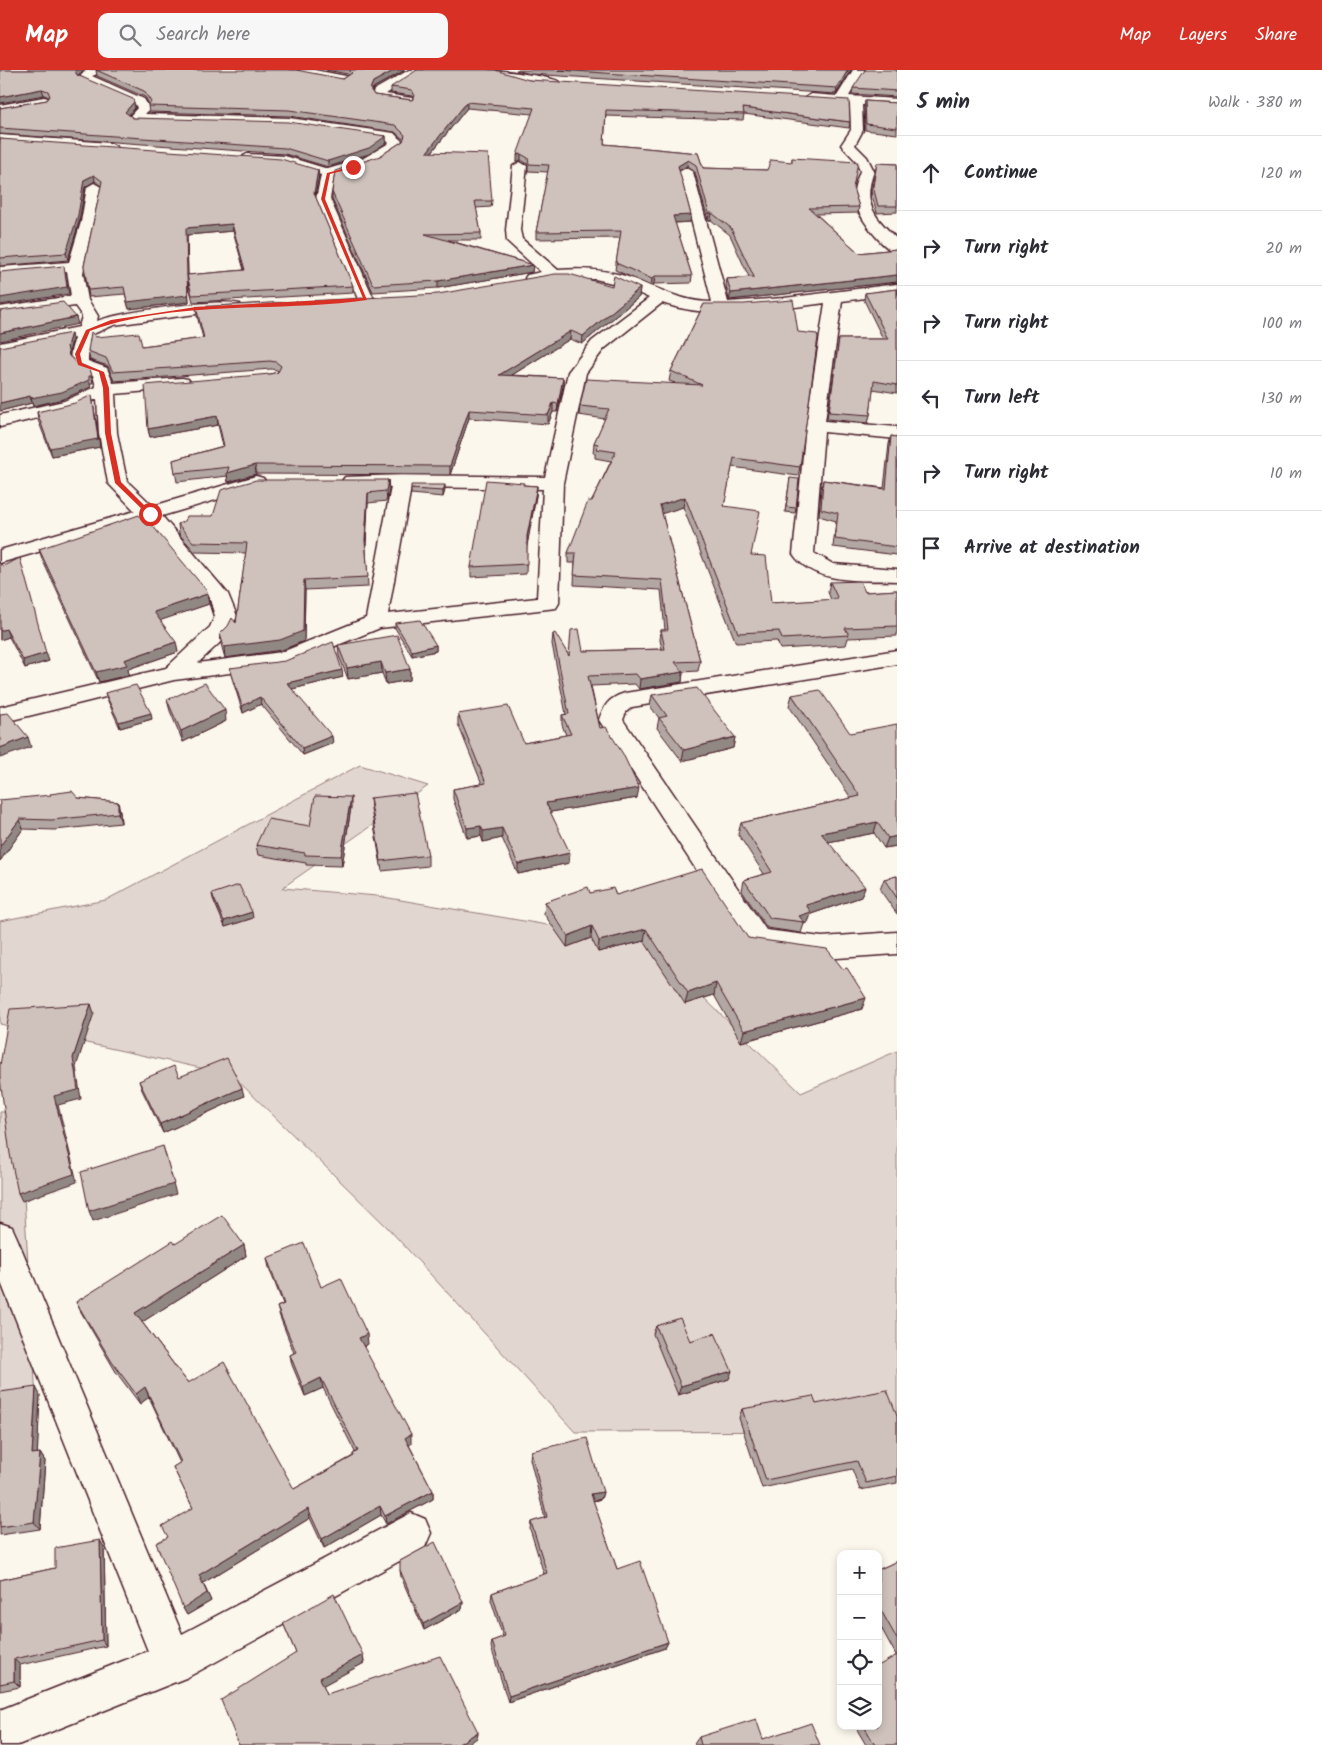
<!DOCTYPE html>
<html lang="en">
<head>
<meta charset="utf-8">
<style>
  body { margin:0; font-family:Kalam,sans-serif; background:#f7f7f7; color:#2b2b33 }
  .controls { position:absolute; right:15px; bottom:15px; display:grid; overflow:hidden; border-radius:10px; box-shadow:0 2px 8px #0003 }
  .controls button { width:45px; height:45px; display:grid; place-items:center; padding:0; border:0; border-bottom:1px solid #e1e1e2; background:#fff; color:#2b2b33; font:25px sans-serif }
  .stop { position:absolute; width:15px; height:15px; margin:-11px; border:4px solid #d93025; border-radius:50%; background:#fff }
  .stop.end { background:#d93025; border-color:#fff; box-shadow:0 1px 5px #0008 }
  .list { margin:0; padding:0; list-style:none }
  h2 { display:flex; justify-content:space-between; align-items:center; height:65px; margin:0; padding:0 20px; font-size:21px }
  h2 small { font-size:16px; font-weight:400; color:#7c7c81 }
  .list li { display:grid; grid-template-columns:32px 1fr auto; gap:15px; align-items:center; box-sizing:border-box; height:75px; padding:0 20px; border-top:1px solid #e1e1e2 }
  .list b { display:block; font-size:19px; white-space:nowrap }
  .list em { font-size:16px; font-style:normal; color:#7c7c81 }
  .icon { flex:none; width:28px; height:28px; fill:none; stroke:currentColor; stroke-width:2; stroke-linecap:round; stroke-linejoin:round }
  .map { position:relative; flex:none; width:897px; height:1675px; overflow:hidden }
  header { display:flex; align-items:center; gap:30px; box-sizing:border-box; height:70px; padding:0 25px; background:#d93025; color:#fff }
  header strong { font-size:24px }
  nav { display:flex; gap:28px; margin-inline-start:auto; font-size:18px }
  .search { width:350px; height:45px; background:#f7f7f7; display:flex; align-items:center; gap:12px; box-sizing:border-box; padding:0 18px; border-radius:10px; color:#7c7c81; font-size:19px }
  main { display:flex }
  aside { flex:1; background:#fff }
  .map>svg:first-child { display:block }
  .green { fill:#e2d7d0; stroke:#967b7e }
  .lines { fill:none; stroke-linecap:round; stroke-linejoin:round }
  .street-casing { stroke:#4a1f2b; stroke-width:3 }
  .street { fill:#fbf7ec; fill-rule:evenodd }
  .wall { fill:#b2a7a2; stroke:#4a1f2b; fill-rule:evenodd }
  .shaded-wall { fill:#918884; stroke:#4a1f2b }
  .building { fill:#cfc2bc; stroke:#4a1f2b; fill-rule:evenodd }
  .route { fill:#d93025 }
</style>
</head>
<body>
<header>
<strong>Map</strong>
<div class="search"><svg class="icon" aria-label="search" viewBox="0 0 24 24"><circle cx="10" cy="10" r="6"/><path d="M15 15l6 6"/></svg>Search here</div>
<nav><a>Map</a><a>Layers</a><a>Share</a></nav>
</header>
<main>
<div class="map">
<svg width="897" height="1675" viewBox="0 0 897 1675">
  <rect width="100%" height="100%" fill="#fbf7ec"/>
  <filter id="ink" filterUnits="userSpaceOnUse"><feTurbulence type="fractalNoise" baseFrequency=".02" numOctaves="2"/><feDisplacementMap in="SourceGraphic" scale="10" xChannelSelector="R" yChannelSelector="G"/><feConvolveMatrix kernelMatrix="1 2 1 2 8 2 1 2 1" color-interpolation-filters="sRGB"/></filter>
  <g filter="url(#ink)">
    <path class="green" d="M360 695 428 716 282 818 377 826 647 872 801 1023 897 981V1361L575 1362 387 1157 232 1005 0 954V851L106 830Z
      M0 1042H19L36 1329 0 1349Z"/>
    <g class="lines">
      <defs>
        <path id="street" d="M87 0H108L92 6 144 29 150 39 145 44 289 48 394 63 404 73 402 76 381 91 334 106 330 129 374 229 372 232H360L358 229 316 129 321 105 282 94 247 92 240 88 247 84 285 86 328 99 362 89 389 73 385 69 289 56 134 52 128 48 137 38 135 34 80 10 78 7Z
          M290 0H314L346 6 348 9 342 13 296 4Z
          M409 0H423L386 24 412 28 414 31 412 34 374 29 372 26 374 20Z
          M490 0C500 0 555 7 560 12 550 23 505 7 492 3Z
          M853 0H865L849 26 897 29V37L862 35 863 60 855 75 867 87 874 101C862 134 874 146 897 169V183C882 179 856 144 854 128 853 118 857 110 860 101L856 91 841 75 851 60 850 34 811 32 805 28 811 24 837 26Z
          M44 27 48 28 50 31 48 34 0 43V35Z
          M0 65 110 73 117 77 110 81 0 73Z
          M520 92 527 96 520 160 522 169 558 200C583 198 606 199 631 208 659 218 681 232 712 232L679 102 686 98 693 102 728 232 784 228 897 214V224L842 231 825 351 897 357V369L824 362 814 483 833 494 897 499V511C863 510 814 515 793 484L806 356 825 233C772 240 714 251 662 233L604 279 586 303 563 413 559 533 556 538 380 558 286 596 174 610 0 653V637L166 598 210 557 215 546 210 530 145 451 0 493V480L135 441 108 413 99 363 97 329 76 339 0 357V345L64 331 96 317 93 305C70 296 66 293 75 268L0 283V273L79 257 82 246 75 236 0 247V237L71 226 67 201 0 207V197L69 192 81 152 87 117 94 113 101 117 83 203 88 230 98 246 97 251C120 242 218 228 240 234L242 237 234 242 196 244 114 255 93 264 88 288V291L107 298 113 313 182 308 188 309 191 313 188 317 182 318 115 324 117 363 127 411 153 436 256 406 263 408 266 412 263 416 162 446 228 524 237 546 228 565 198 593 282 582 366 548 391 417 345 415 342 411 345 407 402 405 545 407 568 302 592 271 649 228 621 215 595 209 527 211 525 208 527 205 541 202 507 171 506 160 513 96ZM411 417 543 419 537 528 388 544Z
          M897 580V594L632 637 626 642 623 650 766 860 822 867 897 862V884L822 889 747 878 599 650C604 635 609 628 625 623Z
          M0 1153 12 1157 17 1168 182 1564 411 1443 425 1449 431 1463 425 1477 188 1607 18 1675H0V1640L148 1581 0 1210Z"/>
      </defs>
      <use href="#street" class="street-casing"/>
      <use href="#street" class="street"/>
    </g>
    <path class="wall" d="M0 0H84L78 5 135 38 129 45 133 48 386 66V73L369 84 328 97 285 84 0 64V38L47 30 49 27 44 25Z
      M96 0 343 9 349 5 348 4 326 0H405L373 18 372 22 374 25 412 30 413 28 412 26 391 23V17L529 10 850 52 849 58 744 44 743 50 606 46 604 74 698 83 703 98 767 100 792 92V88L853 118 859 137 858 143 816 144 859 183 897 179V212L729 230 726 216 727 209 749 207 730 165 711 150H708L695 102 687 96 679 101 691 145 690 152 675 153 692 206 691 213 654 214 651 216 615 200 620 168 536 169V162L548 102 528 101V94L521 90 517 92 532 44 467 38 432 82 492 131 491 137 476 138 481 163V170H448L533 195 532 202 438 218 373 222 332 129V122L380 86 403 71 404 70 395 62 289 46 149 42 148 36 149 34 145 27 97 6Z
      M516 0H851L836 24 530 4Z
      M897 0V27L852 24 853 18Z
      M865 31 897 33V64L865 60 864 37Z
      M0 69 319 106 315 126 353 216V223L193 232 188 212 189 232 129 239 125 224 89 227 84 196 101 116 95 111 85 117 79 152 68 190 0 196ZM233 161 244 200 188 205 187 165Z
      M877 93 897 94V142L877 143 871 122Z
      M612 216 640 218 639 227 582 274 570 269 512 305 563 308V317L557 342H553L548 354 469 348 450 405 256 404 228 412 227 406 177 412 173 390 223 376 218 355 150 367 148 359 270 304 278 302V301L277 300 271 299 114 311 108 296 90 290 88 281 96 267 142 276 203 268 197 246 196 237Z
      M897 219V323L873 319 870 345 868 353 827 349 839 269H883L864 230 865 223Z
      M704 234 800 397 798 406 732 397 724 436 751 485 771 533 831 530 828 522 830 512 865 522 897 520V566L848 568 846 575 780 579 777 571 736 573 683 437 662 443 700 591 698 601 683 602 682 612 639 619 635 614 591 616 600 658 637 728 550 742 569 793 518 804 502 768 483 772 481 766 467 768 453 729V719L482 714 458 654V644L524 673 566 665 562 655V645L566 644 552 574 553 564 569 585 583 581 662 579 660 570 661 560H665L661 520 574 515 575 493H568V483L592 431 611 391 595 388V383H593L594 373 605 349 579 345 580 336 675 313 669 311 671 301Z
      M72 270 69 283V286L77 293 90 299 93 313H90L91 317 63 329 33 336 32 333 0 341Z
      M93 333 100 377 52 386 38 350 37 342Z
      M891 366 897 367V485L833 477 836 451 819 446 821 418 823 410 884 418 889 374Z
      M790 408 796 438 795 443 785 442Z
      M388 410 389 420 387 431 368 433 366 478 368 517 305 520 304 571 282 580 225 588 221 574 220 564 236 553 246 483 195 482 179 464 178 454Z
      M524 415 537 416 536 426 527 474 526 504 471 507V497Z
      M411 419 445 420 443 427 411 424Z
      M147 455 207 521 211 536 213 546 209 534 160 550 178 582 128 599 129 605 99 612 42 489 39 479Z
      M0 493 49 591 25 598 9 567 0 570Z
      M395 553 436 575V581L412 586 395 558Z
      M338 575 410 599V610L386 614 382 603 348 609 339 586Z
      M230 598 343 607 292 619 333 673 303 685 261 634 243 643 231 605Z
      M105 623 152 649 120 658 107 629Z
      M652 625 735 667 733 678 682 691 657 658 659 648 650 636Z
      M792 625 897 776 884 778 874 763 828 772 861 827 811 844 808 852 804 854 801 863 767 858 742 821 744 810 764 804 738 764 741 753 851 728 789 636Z
      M167 630 226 651 183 672 170 641Z
      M78 728 118 732 120 742 121 753 55 760 23 759 0 791V730Z
      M370 728 428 785V796L382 801 371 739Z
      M351 737 342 796 306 795V793L258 785 256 775 310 756Z
      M897 806V844L880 820 884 809Z
      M590 823 616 825 748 868 862 939 741 972 714 925 685 934 644 871 598 882 591 868 567 877 544 844 545 832Z
      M212 824 253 848 225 857 213 829Z
      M179 1007 244 1026 163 1063 142 1020 139 1011Z
      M175 1174 244 1175 246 1186 142 1252 188 1313 294 1419 353 1386V1384L355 1382 323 1318 305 1326 292 1295 290 1285 294 1283 280 1247 277 1237 283 1234 269 1198 267 1188 321 1217 368 1274 363 1277 411 1374 409 1375 433 1421V1429L386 1454 381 1445 324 1478 310 1448 203 1513 211 1531 187 1545 183 1538 168 1467 193 1438 173 1397 180 1393 149 1327 140 1334 116 1302 81 1242 76 1232Z
      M656 1256 690 1271 729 1309 678 1325 653 1264Z
      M0 1322 40 1325 37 1384 40 1383 45 1391 40 1459 0 1465Z
      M816 1334 897 1345V1413L860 1420 852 1399 762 1418 739 1348 742 1339Z
      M531 1381 603 1422 601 1429 593 1431 617 1499 668 1572 665 1578 508 1632 491 1577 492 1571 503 1567 491 1530 492 1523 544 1504 530 1459 531 1452 545 1448 530 1389Z
      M104 1477 106 1576 20 1595V1617L0 1621V1510L55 1498Z
      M897 1491V1675H866L855 1656H878L896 1585 878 1552V1500Z
      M400 1500 463 1532 462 1539 424 1560 401 1507Z
      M283 1553 363 1585 364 1593 323 1615 327 1624 478 1662 477 1668 239 1675 296 1583Z
      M699 1667 763 1669 820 1675H695L694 1674Z"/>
    <path class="shaded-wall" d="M76 0H84L76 7 75 1Z
      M395 0H405L373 18 370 25V19L373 12Z
      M848 0H851L836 24 837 18Z
      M42 19 44 25 0 33V27Z
      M134 32 135 38 126 48 125 42Z
      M467 32V38L427 88V82Z
      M386 66V73L369 84 328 97V91Z
      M521 84V90L517 92V85Z
      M688 90 687 96 677 102 678 96Z
      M318 100 319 106 314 130V123Z
      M94 105 95 111 85 117 79 152 68 190 66 183 84 110Z
      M709 143H712L711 150H708Z
      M691 145 690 152 672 153 673 146Z
      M232 154 233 161 187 165 188 209 187 205 189 232 129 239 127 232 186 158Z
      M533 195 532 202 438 218V211Z
      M65 203 69 224 0 235V228Z
      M897 205V212L729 230 731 223Z
      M655 206 654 214 651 216 652 209Z
      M640 218 639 227 582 274 583 266Z
      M76 247 78 254 0 271V263Z
      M571 261 570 269 499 313V305Z
      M71 263 72 270 69 283 70 293 67 276Z
      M563 308V317L557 342 558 334Z
      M89 310 91 317 63 329 33 336 31 328Z
      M92 325 100 377 52 386 50 378Z
      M30 326 32 333 0 341V333Z
      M553 333V342L548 354V345Z
      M469 340V348L450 405V396Z
      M217 346 218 355 150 367 148 359Z
      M255 395 256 404 228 412 227 403Z
      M388 410 389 420 387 431 386 421Z
      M445 415V420L443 427V421Z
      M537 416 536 426 527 476V466Z
      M368 423V433L365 480V470Z
      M685 427 683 437 658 445 660 435Z
      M304 510 305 520 304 571 282 580 225 588 224 577Z
      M207 524 209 534 156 552 154 542Z
      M6 559 9 567 0 570V561Z
      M176 572 178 582 128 599 129 605 99 612 96 602 124 590Z
      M436 575V581L412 586V581Z
      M46 583 49 591 25 598 23 590Z
      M381 592 382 603 348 609 347 598Z
      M410 599V610L386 614 385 603Z
      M342 600 343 607 288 620 287 613Z
      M683 602 682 612 639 619 640 609Z
      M260 627 261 634 243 643 242 636Z
      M225 640 226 651 183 672 181 661Z
      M151 643 152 649 120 658 119 652Z
      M332 666 333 673 303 685 302 678Z
      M28 667 31 677 0 688V678Z
      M735 667 733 678 682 691 684 680Z
      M639 718 637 728 545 743 546 733Z
      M351 727V737L342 796 341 786Z
      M118 732 120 742 121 753 118 743Z
      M20 749 23 759 0 791V776Z
      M877 752 874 763 818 774 821 763Z
      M481 756V766L467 768V758Z
      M502 758V768L483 772V761Z
      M897 766V776L884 778 888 768Z
      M570 783 569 793 518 804V794Z
      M865 817 861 827 811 844 808 852 804 854V852L799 846 806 835Z
      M252 842 253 848 225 857 224 851Z
      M592 856 591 868 567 877 568 866Z
      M646 859 644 871 598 882 599 871Z
      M716 913 714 925 685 934 688 923Z
      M866 928 862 939 741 972 744 961Z
      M91 934 94 943 76 997 81 1029 58 1035 77 1112 22 1131 18 1123 54 1026 73 988Z
      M242 1018 244 1026 163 1063 160 1054Z
      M163 1076 176 1124 93 1151 89 1141Z
      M244 1175 246 1186 139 1254 135 1243Z
      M367 1264 368 1274 360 1279 359 1268Z
      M732 1301 729 1309 678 1325 681 1316Z
      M321 1308 323 1318 305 1326 303 1317Z
      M36 1317 40 1325 37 1392 32 1384Z
      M145 1317 149 1327 140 1334 136 1324Z
      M411 1364V1374L405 1377V1368Z
      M40 1383 45 1391 40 1459 34 1452Z
      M433 1421V1429L386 1454 385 1446Z
      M603 1422 601 1429 589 1432 591 1424Z
      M380 1436 381 1445 324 1478 322 1469Z
      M308 1439 310 1448 203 1513 211 1531 187 1545 183 1538 199 1505Z
      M100 1470 104 1477 106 1576 102 1570Z
      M463 1532 462 1539 424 1560 423 1554Z
      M668 1572 665 1578 508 1632 509 1626Z
      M363 1585 364 1593 322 1616 320 1608Z
      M14 1589 20 1595V1617L14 1611Z
      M478 1662 477 1668 467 1675H457Z"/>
    <path class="building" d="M0 0H76L75 1 77 5 133 29 134 32 125 42 133 48 288 52 386 66 369 78 328 91 285 78 0 58V38L47 30 50 26 48 21 42 19 0 27Z
      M96 0H296L343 9 352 3 349 0H395L373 12 370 19 374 25 412 30 415 26 412 20 391 17 417 0H495L529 10 849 30 850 52 743 38 744 44 606 40 604 74 698 83 703 98 767 100 771 90 792 92V88L858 92 853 118 859 137 809 138 859 183 897 179V205L731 223 727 209 754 207 731 158 712 143H709L696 95 688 90 678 96 691 145 673 146 692 206H655L652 209 616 193 621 161 536 162 549 95 529 94 528 88 521 84 517 85 534 38 467 32 427 82 488 84 492 131H475L481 163 425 164 533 195 438 211 373 215 332 122 335 101 380 86 403 71 405 65 395 55 289 40 148 36 151 32 144 21Z
      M558 0H848L837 18Z
      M865 0H897V21L853 18Z
      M865 31 897 33V58L866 54Z
      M0 69 281 89 318 100 314 123 353 216 192 225 187 205 188 225 127 232 124 217 88 220 84 196 102 111 94 105 84 110 78 145 66 183 0 188ZM232 154 245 200 187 205 186 158Z
      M877 93 897 94V136H878L873 116Z
      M64 196 67 217 0 228V202Z
      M555 204H569L612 216 614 206 640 218 583 266 571 261 499 305 563 308 558 334 553 333 548 345 469 340 450 396 255 395 227 403 229 397 175 403 173 390 224 376 217 346 148 359 145 315 270 304 278 302 281 296 276 292 270 291 113 302 106 288 88 281 91 262 96 267 139 263 142 276 204 268 196 237 438 224Z
      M897 219V315L874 311 870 345 829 342 839 269H888L865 223Z
      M793 230 798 262 817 264 818 267 800 397 734 388 724 436 760 441 751 485 766 486 771 533 838 529 830 512 860 511 865 522 897 520V556L845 558 849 565 782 569 779 561 738 563 685 427 660 435 700 591 675 592 683 602 640 609 636 604 588 606 600 658 606 657 623 684 639 718 546 733 570 783 518 794 502 758 483 761 481 756 467 758 453 719 486 713 458 644 508 636 524 673 571 664 562 645 569 644 553 564 555 563 569 586 571 560 579 559 583 581 665 579 661 560H668L662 510 574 505 576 483H568L588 431H592L616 382 596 379 598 374 594 373 609 339 580 336 586 309 702 315 671 301 704 234H744Z
      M63 232 76 247 0 263V241Z
      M71 263 67 276 69 286 77 293 90 299 92 306H89V310L62 322 31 328 30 326 0 333V277Z
      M92 325 98 369 50 378 37 342 75 333Z
      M891 366 897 367V477L835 469 838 443 821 439 823 410 886 419Z
      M790 408 799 409 796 438 786 437Z
      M256 410H388L386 421 368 423 365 470 368 507 304 510 303 561 280 570 224 577 220 564 228 556 232 548 236 553 247 473 193 472 178 454 185 451 187 446H213L221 420Z
      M486 410 524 413 523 415 537 416 527 466V494L471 497Z
      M411 415H445L443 421 411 419Z
      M139 445 147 455 151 454 207 521 211 536 207 524 154 542 176 572 124 590 127 595 96 602 39 479Z
      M20 488 46 583 23 590 6 559 0 561V493L3 496Z
      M420 550 436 575 412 581 395 553Z
      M397 565 410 599 385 603 381 592 347 598 338 575Z
      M333 572 342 600 287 613 332 666 302 678 260 627 242 636 230 598 285 591Z
      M205 613 225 640 181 661 167 630Z
      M136 615 151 643 119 652 105 623Z
      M697 618 735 667 684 680 659 648 667 646 652 625Z
      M820 620 850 663 897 654V766L888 768 877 752 821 763 865 817 806 835 811 842 799 846 804 852 770 848 744 810 772 802 741 753 860 726 792 625Z
      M8 643 28 667 0 678V644Z
      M72 721 78 728 118 732V743L52 750 20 749 0 776V730L51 725 50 724Z
      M415 723 428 785 381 791 370 728Z
      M315 726 351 727 341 786 305 785V783L256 775 268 749 310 756Z
      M702 799 748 868 827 879 843 899 847 898 866 928 744 961 716 913 688 923 646 859 599 871 592 856 568 866 545 832 588 817 590 823 613 818 616 825Z
      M897 806V828L884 809Z
      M239 815 252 842 224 851 212 824Z
      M91 934 73 988 78 1020 54 1026 74 1104 18 1123 10 1084 0 1008V995L10 939Z
      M227 988 242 1018 160 1054 139 1011 174 996 179 1007Z
      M163 1076 174 1114 89 1141 81 1102Z
      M222 1145 244 1175 135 1243 188 1313 224 1292 294 1419 354 1386 353 1384 358 1381 321 1308 303 1317 290 1285 296 1282 277 1237 284 1234 267 1188 304 1173 321 1217 341 1208 367 1264 359 1268 411 1364 405 1368 433 1421 385 1446 380 1436 322 1469 308 1439 199 1505 207 1523 183 1538 156 1473 168 1467 162 1456 193 1438 173 1397 181 1392 145 1317 136 1324 112 1292 76 1232 173 1171 175 1174Z
      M680 1248 690 1271 715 1263 732 1301 681 1316 656 1256Z
      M36 1317 32 1384 40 1383 34 1452 0 1457V1322Z
      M887 1320 897 1345V1406L866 1413 857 1391 766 1410 742 1339 813 1326 816 1334Z
      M587 1368 603 1422 591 1424 617 1499 640 1491 668 1572 509 1626 492 1571 505 1566 492 1523 547 1503 531 1452 547 1447 531 1381Z
      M100 1470 102 1570 14 1589V1611L0 1614V1510L55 1498V1478Z
      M435 1472 463 1532 423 1554 400 1500V1491Z
      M897 1491V1569L878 1535V1500Z
      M334 1524 363 1585 320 1608 327 1624 440 1586 478 1662 457 1675H239L221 1630 296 1583 283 1553Z
      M897 1585V1675H875L864 1656H878V1596Z
      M756 1649 763 1669 811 1653 820 1675H701L699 1667Z"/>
  </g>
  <path class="route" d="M353 96 354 98 330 104 325 129 367 230C277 243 177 229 90 261L80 284 82 293 104 302 109 318 111 363 121 412 153 444 148 445 115 413 105 363 103 318 99 302 78 295 75 284 86 260 111 250 196 237 363 228 321 129 327 103Z"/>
</svg>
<div class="controls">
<button>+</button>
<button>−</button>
<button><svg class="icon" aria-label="locate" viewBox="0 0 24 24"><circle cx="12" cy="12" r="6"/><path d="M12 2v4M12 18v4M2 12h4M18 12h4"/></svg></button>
<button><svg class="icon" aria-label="layers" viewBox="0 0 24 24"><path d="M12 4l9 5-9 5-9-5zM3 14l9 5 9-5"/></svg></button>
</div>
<div class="stop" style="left:150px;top:444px"></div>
<div class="stop end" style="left:353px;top:97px"></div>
</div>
<aside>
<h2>5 min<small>Walk · 380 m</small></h2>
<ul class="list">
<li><svg class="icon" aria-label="ahead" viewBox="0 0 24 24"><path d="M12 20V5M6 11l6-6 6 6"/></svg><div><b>Continue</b></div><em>120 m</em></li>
<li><svg class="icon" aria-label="right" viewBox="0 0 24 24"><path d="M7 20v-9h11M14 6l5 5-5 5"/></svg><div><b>Turn right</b></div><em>20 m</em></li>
<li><svg class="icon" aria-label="right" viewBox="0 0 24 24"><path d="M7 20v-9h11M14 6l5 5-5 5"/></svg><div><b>Turn right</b></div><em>100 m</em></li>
<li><svg class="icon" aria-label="left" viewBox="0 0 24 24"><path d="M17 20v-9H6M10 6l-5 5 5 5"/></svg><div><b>Turn left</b></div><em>130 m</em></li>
<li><svg class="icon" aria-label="right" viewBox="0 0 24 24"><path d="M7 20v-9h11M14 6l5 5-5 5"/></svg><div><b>Turn right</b></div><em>10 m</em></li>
<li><svg class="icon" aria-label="arrive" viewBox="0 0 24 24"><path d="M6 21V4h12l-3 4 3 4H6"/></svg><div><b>Arrive at destination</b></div></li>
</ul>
</aside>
</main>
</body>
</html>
